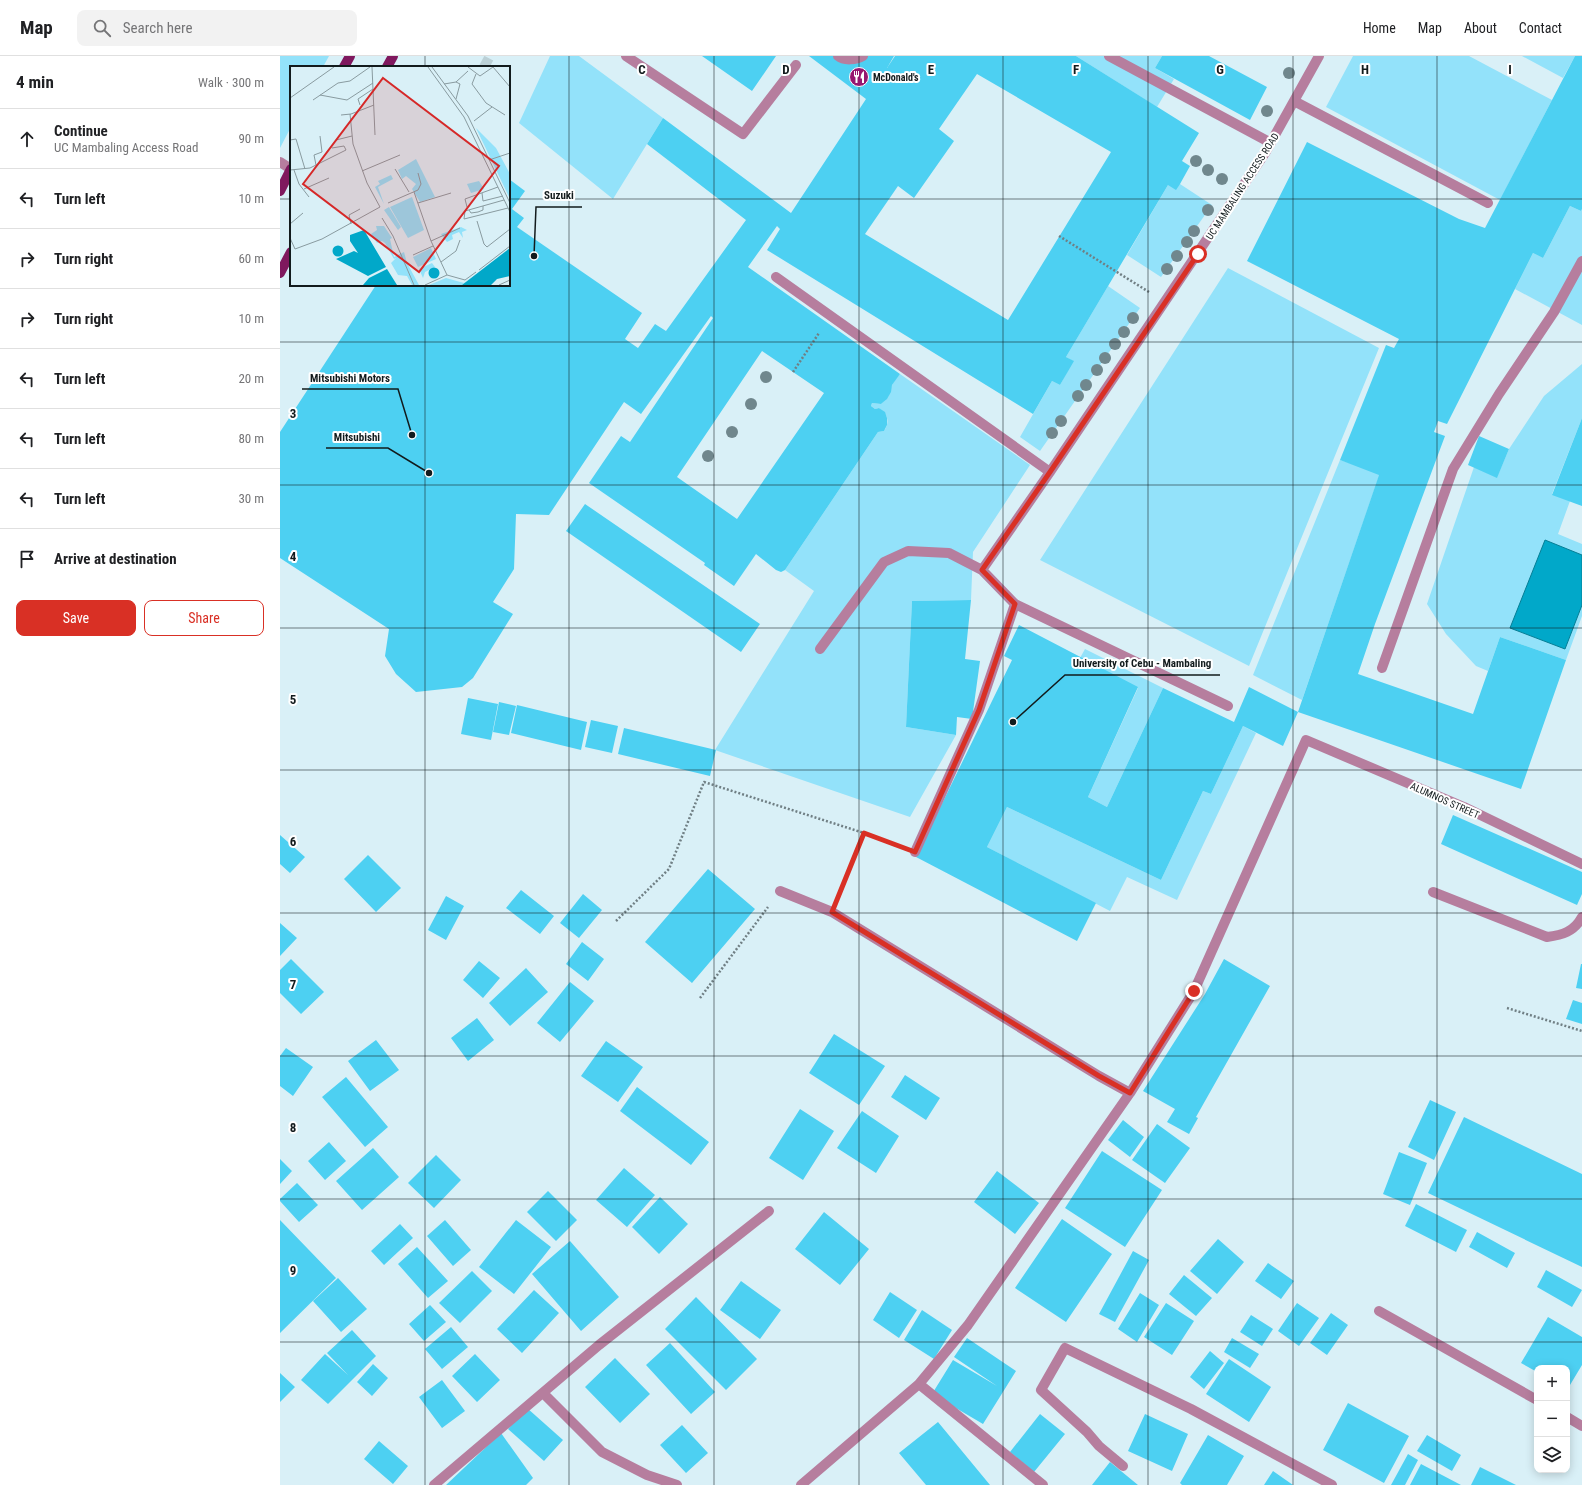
<!DOCTYPE html>
<html lang="en">
<head>
<meta charset="utf-8">
<style>
  body { margin:0; font-family:"Roboto Condensed",sans-serif; background:#f2f2f2; color:#202124 }
  .controls { position:absolute; right:12px; bottom:12px; display:grid; overflow:hidden; border-radius:8px; box-shadow:0 2px 10px #0003 }
  .controls button { width:36px; height:36px; display:grid; place-items:center; padding:0; border:0; border-bottom:1px solid #e0e0e0; background:#fff; color:#202124; font:20px sans-serif }
  .stop { position:absolute; width:12px; height:12px; margin:-9px; border:3px solid #d93025; border-radius:50%; background:#fff }
  .stop.end { background:#d93025; border-color:#fff; box-shadow:0 1px 4px #0008 }
  .list { margin:0; padding:0; list-style:none }
  h2 { display:flex; justify-content:space-between; align-items:center; height:52px; margin:0; padding:0 16px; font-size:17px }
  h2 small { font-size:13px; font-weight:400; color:#757577 }
  .list li { display:grid; grid-template-columns:26px 1fr auto; gap:12px; align-items:center; box-sizing:border-box; height:60px; padding:0 16px; border-top:1px solid #e0e0e0 }
  .list b { display:block; font-size:15px; white-space:nowrap }
  .list p { margin:0; font-size:13px; white-space:nowrap; color:#757577 }
  .list em { font-size:13px; font-style:normal; color:#757577 }
  .actions { display:flex; gap:8px; padding:12px 16px }
  .actions a { flex:1; padding:9px 0; border:1px solid #d93025; border-radius:8px; text-align:center; font-size:14px; color:#d93025 }
  .actions .main { background:#d93025; color:#fff }
  .icon { flex:none; width:22px; height:22px; fill:none; stroke:currentColor; stroke-width:2; stroke-linecap:round; stroke-linejoin:round }
  .map { position:relative; flex:none; width:1302px; height:1429px; overflow:hidden }
  header { display:flex; align-items:center; gap:24px; box-sizing:border-box; height:56px; padding:0 20px; background:#fff; border-bottom:1px solid #e0e0e0 }
  header strong { font-size:19px }
  nav { display:flex; gap:22px; margin-inline-start:auto; font-size:14px }
  .search { width:280px; height:36px; background:#f2f2f2; display:flex; align-items:center; gap:10px; box-sizing:border-box; padding:0 14px; border-radius:8px; color:#757577; font-size:15px }
  main { display:flex }
  aside { flex:1; background:#fff }
  .map>svg:first-child { display:block }
  .green { fill:#93e2fa }
  .water { fill:#01a8c9; stroke:#067e95 }
  .building { fill:#4dd0f2; fill-rule:evenodd }
  .lines { fill:none; stroke-linecap:round; stroke-linejoin:round }
  .minor-tunnel { stroke:#bbd0d6; stroke-width:10; stroke-dasharray:10 5; stroke-linecap:butt }
  .path { stroke:#707f84; stroke-width:2.5; stroke-dasharray:2 2; stroke-linecap:butt }
  .minor { stroke:#b67e9e; stroke-width:10 }
  .major { stroke:#7f185e; stroke-width:10 }
  .tree { fill:#70878d }
  .route { stroke:#d93025; stroke-width:5 }
  .grid { fill:none; stroke:#121b1d; stroke-width:1; stroke-opacity:0.55 }
  .labels { text-anchor:middle; stroke-width:4; stroke-linejoin:round; paint-order:stroke }
  .poi-label { font-size:10px; font-weight:bold; fill:#121b1d; stroke:#fff; text-anchor:start }
  .street-label { font-size:10px; fill:#121b1d; stroke:#fff }
  .inset-road { fill:none; stroke:#899ba0; stroke-width:1 }
  .view { fill:#d62828; fill-opacity:0.15; stroke:#d62828; stroke-width:2 }
  .inset-edge { fill:none; stroke:#121b1d; stroke-width:2 }
  .grid-label { font-size:13px; text-anchor:middle; font-weight:bold; fill:#121b1d; stroke:#fff; stroke-width:4; stroke-linejoin:round; paint-order:stroke }
  .leader { fill:none; stroke:#121b1d; stroke-width:1.5 }
  .callout-dot { fill:#121b1d; stroke:#fff; stroke-width:1.5 }
  .callout-label { font-size:11px; text-anchor:middle; font-weight:bold; fill:#121b1d; stroke:#fff; stroke-width:4; stroke-linejoin:round; paint-order:stroke }
</style>
</head>
<body>
<header>
<strong>Map</strong>
<div class="search"><svg class="icon" aria-label="search" viewBox="0 0 24 24"><circle cx="10" cy="10" r="6"/><path d="M15 15l6 6"/></svg>Search here</div>
<nav><a>Home</a><a>Map</a><a>About</a><a>Contact</a></nav>
</header>
<main>
<aside>
<h2>4 min<small>Walk · 300 m</small></h2>
<ul class="list">
<li><svg class="icon" aria-label="ahead" viewBox="0 0 24 24"><path d="M12 20V5M6 11l6-6 6 6"/></svg><div><b>Continue</b><p>UC Mambaling Access Road</p></div><em>90 m</em></li>
<li><svg class="icon" aria-label="left" viewBox="0 0 24 24"><path d="M17 20v-9H6M10 6l-5 5 5 5"/></svg><div><b>Turn left</b></div><em>10 m</em></li>
<li><svg class="icon" aria-label="right" viewBox="0 0 24 24"><path d="M7 20v-9h11M14 6l5 5-5 5"/></svg><div><b>Turn right</b></div><em>60 m</em></li>
<li><svg class="icon" aria-label="right" viewBox="0 0 24 24"><path d="M7 20v-9h11M14 6l5 5-5 5"/></svg><div><b>Turn right</b></div><em>10 m</em></li>
<li><svg class="icon" aria-label="left" viewBox="0 0 24 24"><path d="M17 20v-9H6M10 6l-5 5 5 5"/></svg><div><b>Turn left</b></div><em>20 m</em></li>
<li><svg class="icon" aria-label="left" viewBox="0 0 24 24"><path d="M17 20v-9H6M10 6l-5 5 5 5"/></svg><div><b>Turn left</b></div><em>80 m</em></li>
<li><svg class="icon" aria-label="left" viewBox="0 0 24 24"><path d="M17 20v-9H6M10 6l-5 5 5 5"/></svg><div><b>Turn left</b></div><em>30 m</em></li>
<li><svg class="icon" aria-label="arrive" viewBox="0 0 24 24"><path d="M6 21V4h12l-3 4 3 4H6"/></svg><div><b>Arrive at destination</b></div></li>
</ul>
<div class="actions"><a class="main">Save</a><a>Share</a></div>
</aside>
<div class="map">
<svg width="1302" height="1429" viewBox="0 0 1302 1429">
  <rect width="100%" height="100%" fill="#d9f0f7"/>
  <path class="green" d="M0 0H49L43 11H11V71L0 92Z
    M270 0H299L383 62 333 143 239 67Z
    M796 0H882L875 12 894 23 877 51Z
    M1073 0H1189L1272 44 1220 144 1046 51Z
    M1242 0H1295L1283 22Z
    M900 128 932 149 881 221 847 199 888 129Z
    M1290 150 1301 155 1302 153V269L1235 233 1253 197 1263 202Z
    M948 212 1099 292 969 610 760 504Z
    M828 230 860 252 760 395 740 381 772 325 780 329 793 305 786 301Z
    M1302 308V362L1272 438 1290 445 1278 478 1302 488V560L1286 604 1220 581 1208 615 1196 610 1166 578 1147 548 1194 411 1217 421 1229 393 1264 340Z
    M620 318 750 409 693 496 691 544 632 545 626 671 676 679 630 761 435 694 534 535 505 514 598 376 604 375C610 366 608 358 599 352L595 353 591 350 592 347 601 348C611 340 608 339 612 329 614 325 617 321 620 318Z
    M1060 404 1100 417 1022 644 973 619Z
    M805 593 883 632 827 751 808 741 858 632 800 602Z
    M963 670 976 677 897 844 847 821 830 855 707 791 727 751 881 824 923 735 931 738Z"/>
  <path class="water" d="M1265 484 1302 499V549L1285 593 1230 572Z"/>
  <path class="building" d="M422 0H496L472 35Z
    M529 0H614L607 12 615 0H796L919 77 902 105 910 110 900 128 896 134 888 129 786 301 794 305 780 329 772 325 753 358 487 194 500 173 497 170 468 211 620 318 612 329 611 336 607 343 601 348 592 347 591 350 595 353 599 352 605 356 607 362V369L604 375 598 376 505 514 501 516 496 514 476 498 454 530 424 509 425 507 309 427 341 380 350 386 433 262 431 260 361 358 344 346 269 459 236 458 234 513 213 546 233 558 193 622 182 631 136 636 116 618 105 600 109 573 0 502V376L96 229H229V123L245 135 232 153 244 162 237 171 362 257 345 283 358 292 375 268 386 275 466 164 367 88 383 62 511 157 586 43ZM697 18 831 96 728 264 585 178 618 130 634 142 674 85 659 73ZM482 295 544 337 457 463 397 421Z
    M882 0H929L987 31 970 64 875 12Z
    M1295 0H1302V153L1301 155 1290 150 1263 202 1253 197 1167 368 1158 365 1154 376 1165 380 1095 568 1078 618 1193 658 1220 581 1286 604 1241 733 1018 656 1099 419 1060 404 1106 289 1114 292 1119 283 967 205 1027 86 1179 163 1205 172Z
    M1302 362V450L1272 439Z
    M1199 380 1229 393 1217 422 1188 409Z
    M305 448 480 568 461 596 286 475Z
    M691 544 685 603 700 605 692 663 677 661 676 679 626 671 632 545Z
    M739 569 858 631 808 741 827 751 883 632 954 666 969 631 1018 656 1003 690 963 670 931 738 923 735 881 824 727 751 707 791 816 847 797 885 636 801 732 604 724 600Z
    M188 642 218 648 211 684 181 678Z
    M219 646 236 650 229 679 213 676Z
    M237 649 307 666 301 694 231 677Z
    M311 664 338 670 332 697 305 691Z
    M344 672 436 694 430 720 338 698Z
    M1173 759 1302 816V838L1297 849 1161 788Z
    M0 779 25 801 10 817 0 808Z
    M88 799 121 832 96 856 64 823Z
    M428 813 475 853 412 927 365 886Z
    M241 834 274 860 260 878 226 852Z
    M303 838 322 854 299 882 280 867Z
    M166 840 184 850 166 884 148 874Z
    M0 867 17 882 0 900Z
    M302 886 324 903 308 925 286 908Z
    M11 903 44 936 21 958 0 937V914Z
    M944 903 990 930 916 1061 918 1062 909 1078 887 1066 895 1053 863 1035 925 938Z
    M199 905 220 922 203 942 183 924Z
    M1301 908H1302V933L1296 932Z
    M246 912 268 936 230 970 209 947Z
    M290 926 314 945 280 986 257 967Z
    M1293 944 1302 947V968L1286 963Z
    M197 962 214 984 188 1005 171 982Z
    M554 978 605 1010 579 1049 529 1017Z
    M96 984 119 1014 90 1035 68 1005Z
    M326 985 363 1011 338 1046 301 1020Z
    M6 992 33 1011 13 1040 0 1030V1000Z
    M625 1019 660 1042 646 1064 611 1041Z
    M66 1021 108 1071 85 1091 42 1041Z
    M357 1031 429 1086 411 1109 340 1055Z
    M1150 1044 1176 1056 1154 1104 1128 1091Z
    M520 1053 554 1075 523 1124 489 1102Z
    M582 1055 619 1080 596 1117 557 1092Z
    M1184 1061 1302 1118V1211L1148 1137Z
    M843 1064 864 1081 850 1101 828 1084Z
    M877 1068 910 1092 885 1127 852 1104Z
    M49 1086 66 1105 45 1124 28 1105Z
    M93 1092 119 1121 82 1154 56 1125Z
    M822 1095 882 1134 845 1191 785 1152Z
    M1119 1096 1147 1107 1130 1149 1103 1138Z
    M156 1099 181 1124 154 1152 128 1127Z
    M0 1103 12 1115 0 1128Z
    M344 1112 375 1139 347 1171 316 1144Z
    M717 1115 759 1147 735 1178 694 1146Z
    M17 1127 38 1149 19 1166 0 1145V1143Z
    M268 1135 297 1164 276 1185 247 1156Z
    M380 1141 408 1168 379 1198 352 1171Z
    M1136 1148 1187 1174 1176 1196 1125 1170Z
    M544 1156 589 1193 560 1229 515 1193Z
    M782 1163 832 1198 786 1266 735 1232Z
    M0 1164 56 1222 0 1277Z
    M165 1164 191 1194 173 1210 147 1180Z
    M236 1164 271 1191 234 1238 199 1211Z
    M120 1168 133 1182 104 1209 91 1195Z
    M1197 1176 1235 1197 1227 1212 1189 1191Z
    M938 1183 964 1206 937 1238 910 1215Z
    M290 1185 339 1241 301 1275 252 1218Z
    M137 1191 168 1225 148 1242 118 1208Z
    M853 1195 869 1204 835 1266 819 1258Z
    M988 1207 1014 1225 1001 1243 975 1225Z
    M1266 1214 1302 1234 1292 1251 1257 1231Z
    M192 1215 212 1235 180 1267 159 1247Z
    M904 1219 932 1242 916 1260 889 1238Z
    M58 1222 87 1253 61 1276 33 1245Z
    M461 1225 501 1254 480 1283 440 1254Z
    M254 1234 279 1257 242 1297 217 1273Z
    M610 1236 637 1254 619 1282 593 1264Z
    M860 1237 879 1249 857 1286 838 1273Z
    M416 1241 477 1303 446 1334 385 1273Z
    M886 1247 914 1265 892 1299 864 1281Z
    M1017 1247 1039 1262 1019 1290 998 1275Z
    M150 1249 166 1266 144 1285 129 1268Z
    M642 1254 672 1274 654 1303 624 1284Z
    M1051 1257 1068 1269 1047 1299 1030 1287Z
    M971 1259 993 1273 982 1290 960 1276Z
    M1268 1261 1302 1281V1309L1287 1334V1312H1257V1316L1241 1307Z
    M171 1271 188 1291 162 1313 145 1293Z
    M72 1274 96 1300 48 1348 21 1324 45 1298 68 1319 47 1297Z
    M687 1282 736 1315 703 1368 652 1338 673 1304 717 1330 674 1301Z
    M952 1282 979 1298 970 1312 944 1296Z
    M390 1287 435 1336 411 1358 366 1309Z
    M930 1295 944 1307 924 1333 910 1321Z
    M195 1298 220 1324 197 1346 172 1320Z
    M335 1302 370 1338 340 1367 305 1331Z
    M949 1303 991 1331 969 1366 926 1338Z
    M93 1308 108 1322 92 1340 77 1326Z
    M0 1317 15 1331 0 1346Z
    M162 1324 185 1355 162 1372 139 1341Z
    M1068 1347 1129 1380 1104 1427 1043 1394Z
    M247 1352 283 1384 264 1405 228 1373Z
    M760 1358 785 1378 754 1416 730 1396Z
    M865 1358 908 1378 892 1415 848 1395Z
    M658 1366 710 1429H646L619 1397Z
    M402 1369 428 1397 406 1417 380 1389Z
    M221 1377 253 1422 246 1429H166Z
    M928 1379 964 1400 947 1429H902L900 1427Z
    M1147 1379 1181 1399 1172 1415 1137 1395Z
    M99 1385 128 1410 113 1428 84 1403Z
    M1128 1398 1138 1404 1125 1429H1111Z
    M830 1406 858 1429H812Z
    M1141 1408 1181 1429H1130Z
    M1200 1411 1236 1429H1191Z
    M993 1415 1013 1429H984Z"/>
  <g class="lines">
    <path class="minor-tunnel" d="M204 11 210 0"/>
    <path class="path" d="M779 180 869 236
      M513 316 539 277
      M584 777 617 790
      M336 865 389 813 424 726 584 777 560 837
      M420 942 488 851
      M1227 952 1302 975"/>
    <path class="minor" d="M346 0 463 78 516 9
      M558 0C564 5 576 4 583 0
      M829 0 991 87
      M1014 45 1208 147
      M0 106 11 113
      M496 221 770 416
      M702 514 770 416 985 97 1039 0
      M540 593 604 506 628 495 669 497 702 514 735 548 948 650
      M1102 612 1173 413 1219 338 1274 256 1302 205
      M635 796 699 654 735 548
      M500 835 552 856 819 1020 850 1037
      M1153 836 1267 881C1282 879 1294 876 1302 861
      M1099 1255 1257 1344
      M639 1328 763 1429
      M263 1337 322 1396 367 1419 397 1429
      M1287 1361 1302 1370
      M843 1410 819 1390 807 1376 761 1334 785 1292 911 1353 1052 1429
      M154 1429 319 1289 489 1155
      M521 1429 639 1328 688 1269 850 1037 914 935 1026 684 1184 751 1302 808"/>
    <path class="major" d="M64 11 70 0
      M107 11 113 0
      M0 135 11 113
      M0 217 11 196"/>
  </g>
  <g class="tree">
    <circle cx="1009" cy="17" r="6"/>
    <circle cx="987" cy="55" r="6"/>
    <circle cx="916" cy="105" r="6"/>
    <circle cx="928" cy="114" r="6"/>
    <circle cx="942" cy="123" r="6"/>
    <circle cx="928" cy="154" r="6"/>
    <circle cx="914" cy="175" r="6"/>
    <circle cx="907" cy="186" r="6"/>
    <circle cx="897" cy="200" r="6"/>
    <circle cx="887" cy="213" r="6"/>
    <circle cx="853" cy="262" r="6"/>
    <circle cx="844" cy="276" r="6"/>
    <circle cx="835" cy="288" r="6"/>
    <circle cx="825" cy="302" r="6"/>
    <circle cx="817" cy="314" r="6"/>
    <circle cx="486" cy="321" r="6"/>
    <circle cx="806" cy="329" r="6"/>
    <circle cx="798" cy="340" r="6"/>
    <circle cx="471" cy="348" r="6"/>
    <circle cx="781" cy="365" r="6"/>
    <circle cx="452" cy="376" r="6"/>
    <circle cx="772" cy="377" r="6"/>
    <circle cx="428" cy="400" r="6"/>
  </g>
  <g class="lines">
    <path class="route" d="M914 935 850 1037 819 1020 552 856 584 777 635 796 699 654 735 548 702 514 770 416 918 198"/>
  </g>
  <path class="grid" d="M145 0V11M289 0V1429M434 0V1429M579 0V1429M723 0V1429M868 0V1429M1013 0V1429M1157 0V1429M0 143H11M229 143H1302M145 229V1429M0 286H1302M0 429H1302M0 572H1302M0 714H1302M0 857H1302M0 1000H1302M0 1143H1302M0 1286H1302"/>
  <defs>
    <symbol id="restaurant-disc" viewBox="-11 -11 22 22"><circle r="9.5" fill="#961770" stroke="#fff"/><path d="M-5-6h1v4h1v-4h1v4h1v-4h1v5L-1.5 .5V6h-2V.5L-5-1ZM5-6V6H3V1.5H1.5Q1.5-4 5-6Z" fill="#fff"/></symbol>
  </defs>
  <g fill-rule="evenodd">
    <use href="#restaurant-disc" x="568" y="10" width="22" height="22"/>
  </g>
  <g class="labels">
    <g class="poi-label">
      <text x="593" y="25">McDonald's</text>
    </g>
    <g class="street-label">
      <text transform="translate(962 130) rotate(-57)" y="4">UC MAMBALING ACCESS ROAD</text>
      <text transform="translate(1165 744) rotate(24)" y="4">ALUMNOS STREET</text>
    </g>
  </g>
  <g transform="translate(10 10)">
    <rect width="220" height="220" fill="#d9f0f7"/>
    <path d="M186 62 206 82 220 108V133ZM126 93 145 131 130 136 122 123 126 118 116 110 112 113 108 104ZM101 109 103 113 88 121 94 138 85 121 90 118 88 115ZM189 115 194 123 181 127 177 118ZM122 131 134 164 118 172 100 141ZM99 141 111 161 108 164 94 144ZM86 160H94L102 172 100 173 104 191 114 186 117 197 129 219H122L117 210 108 209 101 197 106 192 104 193 95 177 92 175 87 177 81 168 87 164ZM171 161 177 164 172 166 173 172 169 166 162 169 163 173 157 176 153 171 151 168ZM141 182 146 193 128 201 123 191ZM142 197 145 201 135 206 133 212 129 203ZM186 207 172 219H139L156 212 174 217Z" fill="#93e2fa"/>
    <path d="M74 164 96 201 78 210 46 193 64 185 68 187 60 175V169ZM42.5 185a5.5 5.5 0 1 1 11 0a5.5 5.5 0 1 1-11 0ZM220 182V210L207 213 201 219H172ZM138.5 207a5.5 5.5 0 1 1 11 0a5.5 5.5 0 1 1-11 0ZM97 203 107 219H73L79 212Z" fill="#01a8c9"/>
    <path class="inset-road" d="M82 1 85 69M138 1 174 51 220 146M142 1 178 50 220 137M178 1 190 10 203 1 220 21M186 8 182 18 196 37 215 49M166 16 178 5M154 18 166 16 170 18 166 33M30 29 57 34 83 17M0 32 44 1M23 34 48 17 60 15 80 1M70 39 68 33 83 23M51 49 61 48 84 39M184 55 202 41M0 74 6 73 15 103M46 74 62 70M199 94 220 87M26 99 24 89 32 86 30 70M105 103 119 126M0 104 20 102 56 84 54 80 42 82M4 104 9 118 19 131M72 105 110 89M14 123 39 112M124 126 141 175 157 209 175 214 186 206M192 127 193 135 213 130M214 134 175 145 174 153 218 142M98 137 128 124 131 118 128 107M128 137 161 127M177 141 175 133 208 121M179 144 181 147 188 146 193 144V140M92 152 103 170 124 219M187 155 194 178 197 181 220 163M0 158 13 147M61 158 59 149 70 143M0 172 5 183M141 175 170 162M5 183 32 173 90 141 77 117 63 78 60 48M123 189 143 180M151 196 166 185 170 174M189 204 220 180M135 219 157 209M209 219 220 214"/>
    <path class="view" d="M93 12 209 100 129 206 13 118Z"/>
    <rect width="220" height="220" class="inset-edge"/>
  </g>
  <g class="grid-label">
    <text x="362" y="18">C</text>
    <text x="506" y="18">D</text>
    <text x="651" y="18">E</text>
    <text x="796" y="18">F</text>
    <text x="940" y="18">G</text>
    <text x="1085" y="18">H</text>
    <text x="1230" y="18">I</text>
    <text x="13" y="362">3</text>
    <text x="13" y="505">4</text>
    <text x="13" y="648">5</text>
    <text x="13" y="790">6</text>
    <text x="13" y="933">7</text>
    <text x="13" y="1076">8</text>
    <text x="13" y="1219">9</text>
  </g>
  <path class="leader" d="M254 200L256 151H302M132 379L118 333H22M149 417L108 392H46M733 666L785 619H940"/>
  <g class="callout-dot">
    <circle cx="254" cy="200" r="4"/>
    <circle cx="132" cy="379" r="4"/>
    <circle cx="149" cy="417" r="4"/>
    <circle cx="733" cy="666" r="4"/>
  </g>
  <g class="callout-label">
    <text x="279" y="143">Suzuki</text>
    <text x="70" y="326">Mitsubishi Motors</text>
    <text x="77" y="385">Mitsubishi</text>
    <text x="862" y="611">University of Cebu - Mambaling</text>
  </g>
</svg>
<div class="controls">
<button>+</button>
<button>−</button>
<button><svg class="icon" aria-label="layers" viewBox="0 0 24 24"><path d="M12 4l9 5-9 5-9-5zM3 14l9 5 9-5"/></svg></button>
</div>
<div class="stop" style="left:918px;top:198px"></div>
<div class="stop end" style="left:914px;top:935px"></div>
</div>
</main>
</body>
</html>
